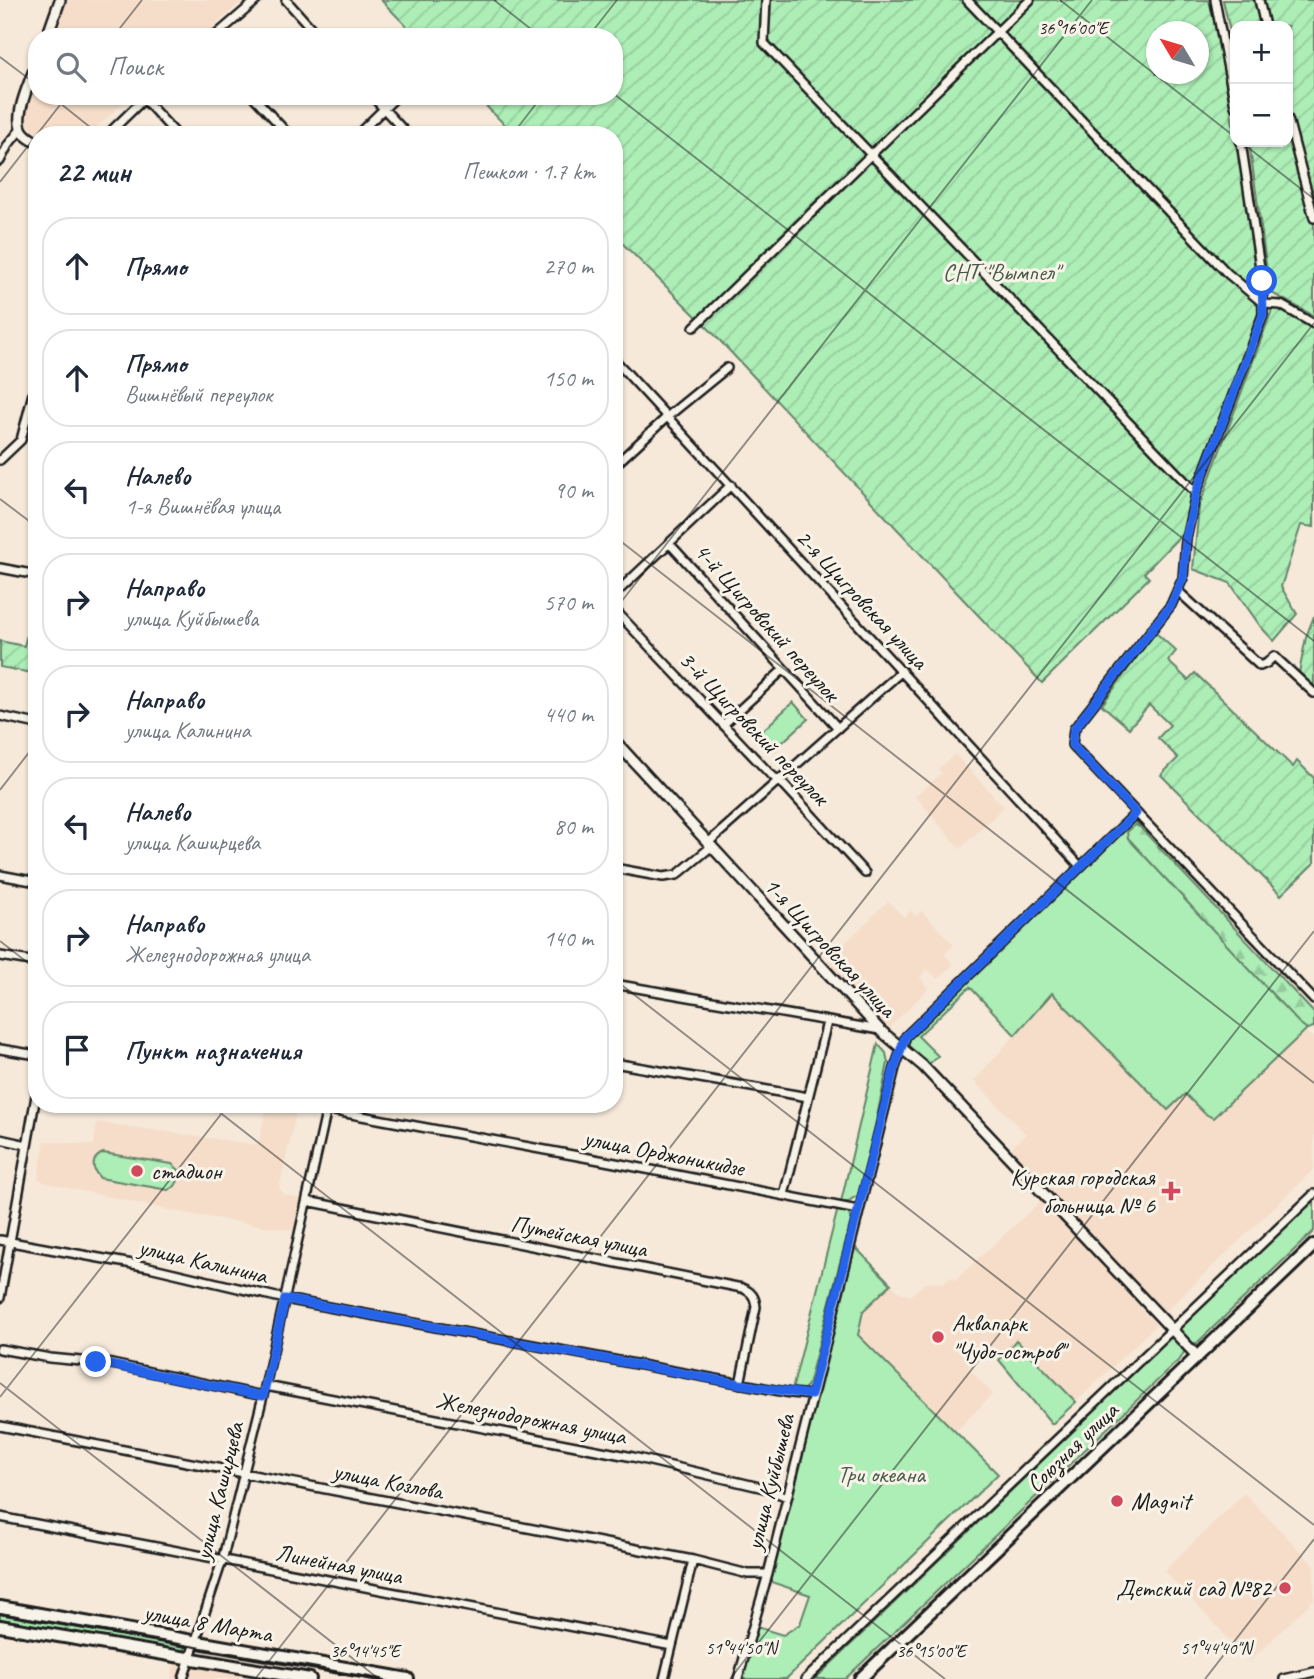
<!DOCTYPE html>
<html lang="ru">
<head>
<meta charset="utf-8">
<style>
  body { margin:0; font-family:Caveat,sans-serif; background:#f2f2f3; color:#1f2937 }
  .controls { position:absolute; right:21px; top:21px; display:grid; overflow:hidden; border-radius:14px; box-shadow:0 2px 5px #0004 }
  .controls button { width:63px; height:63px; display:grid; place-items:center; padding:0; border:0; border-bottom:2px solid #e0e1e3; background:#fff; color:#1f2937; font:35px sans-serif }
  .compass { position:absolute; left:1146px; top:21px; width:63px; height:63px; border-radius:50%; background:#fff; box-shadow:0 2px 5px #0004; rotate:308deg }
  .stop { position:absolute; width:21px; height:21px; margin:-16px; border:5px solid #2563eb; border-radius:50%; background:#fff }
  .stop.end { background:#2563eb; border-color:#fff; box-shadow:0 2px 7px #0008 }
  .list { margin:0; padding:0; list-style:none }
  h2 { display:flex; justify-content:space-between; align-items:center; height:91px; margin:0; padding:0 28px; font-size:30px }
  h2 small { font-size:23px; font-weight:400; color:#747a83 }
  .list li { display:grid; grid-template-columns:46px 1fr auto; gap:21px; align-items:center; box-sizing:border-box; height:98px; margin:0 14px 14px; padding:0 14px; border:2px solid #e0e1e3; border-radius:28px }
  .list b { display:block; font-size:26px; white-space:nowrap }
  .list p { margin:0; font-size:23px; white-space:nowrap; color:#747a83 }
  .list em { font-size:23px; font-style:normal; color:#747a83 }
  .icon { flex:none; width:38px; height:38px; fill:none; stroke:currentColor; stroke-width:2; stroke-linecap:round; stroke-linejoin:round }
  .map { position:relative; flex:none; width:1314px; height:1679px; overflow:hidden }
  .search { position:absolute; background:#fff; box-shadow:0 2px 5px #0004; left:28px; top:28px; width:595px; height:77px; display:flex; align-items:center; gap:18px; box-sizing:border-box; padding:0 24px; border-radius:28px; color:#747a83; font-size:26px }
  .panel { position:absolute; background:#fff; box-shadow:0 2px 5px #0004; left:28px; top:126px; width:595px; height:987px; border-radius:28px }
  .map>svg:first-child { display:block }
  .built { fill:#f5ddc9 }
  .green { fill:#adedb6; stroke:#648469; stroke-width:2 }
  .forest { fill:url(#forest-firs); stroke:#648469; stroke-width:2 }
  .garden { fill:url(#garden-furrows); stroke:#648469; stroke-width:2; fill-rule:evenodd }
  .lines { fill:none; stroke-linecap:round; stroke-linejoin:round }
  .minor-casing { stroke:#1c1c1c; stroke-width:12 }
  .tertiary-casing { stroke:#1c1c1c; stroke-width:14 }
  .primary-casing { stroke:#1c1c1c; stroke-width:16 }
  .minor { stroke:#f7f3e8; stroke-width:7 }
  .tertiary { stroke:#f7f3e8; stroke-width:9 }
  .primary { stroke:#f7f3e8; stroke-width:10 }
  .tram { stroke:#1c1c1c; stroke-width:2 }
  .route { stroke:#2563eb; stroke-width:9 }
  .ticks { fill:none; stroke:#1c1c1c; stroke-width:2; stroke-opacity:0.45 }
  .poi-dot { fill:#d1495b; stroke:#f7f3e8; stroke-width:2.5 }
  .labels { text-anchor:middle; stroke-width:6; stroke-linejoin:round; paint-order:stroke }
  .park-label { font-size:24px; fill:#485b4a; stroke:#f7f3e8 }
  .street-label { font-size:24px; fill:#1c1c1c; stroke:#f7f3e8 }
  .poi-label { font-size:24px; fill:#1c1c1c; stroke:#f7f3e8; text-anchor:start }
  .ticks-label { font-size:18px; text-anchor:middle; fill:#1c1c1c; stroke:#f7f3e8; stroke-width:6; stroke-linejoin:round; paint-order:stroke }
</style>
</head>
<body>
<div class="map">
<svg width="1314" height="1679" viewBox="0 0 1314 1679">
  <defs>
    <pattern id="forest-firs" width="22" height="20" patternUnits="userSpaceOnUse" patternTransform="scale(1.75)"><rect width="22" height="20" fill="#adedb6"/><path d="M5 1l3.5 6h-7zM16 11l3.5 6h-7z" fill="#94cb9c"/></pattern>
    <pattern id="garden-furrows" width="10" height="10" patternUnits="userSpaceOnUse" patternTransform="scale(1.75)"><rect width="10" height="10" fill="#adedb6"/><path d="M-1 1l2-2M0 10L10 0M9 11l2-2" fill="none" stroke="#94cb9c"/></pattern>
  </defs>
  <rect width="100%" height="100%" fill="#f6e9da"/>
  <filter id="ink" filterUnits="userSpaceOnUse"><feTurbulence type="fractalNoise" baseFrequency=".0143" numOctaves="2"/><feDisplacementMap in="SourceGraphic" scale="14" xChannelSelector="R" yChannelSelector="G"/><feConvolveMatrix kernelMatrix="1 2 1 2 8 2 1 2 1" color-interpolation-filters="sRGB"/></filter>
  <g filter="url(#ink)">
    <path class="built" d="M66 0H243L202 37H51Z
      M37 74V96H131L88 135H39L20 117Z
      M955 754 1004 807 960 849 915 796 942 773 938 769Z
      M888 901 904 917 911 911 916 916 922 911 954 945 944 954 954 964 938 979 927 969 920 977 928 989 889 1028 826 962Z
      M1052 993 1167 1110 1185 1093 1204 1113 1213 1118 1304 1031 1314 1038V1169L1165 1312 1011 1148 1026 1134 974 1081Z
      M267 1104 298 1106 279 1188 284 1194 303 1200 296 1231 183 1213 46 1183 38 1179 45 1141 94 1145 97 1122 258 1145Z
      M1043 1199 1156 1325 1076 1402 1017 1341 999 1360 988 1348 968 1368 993 1394 955 1432 857 1335 863 1311 891 1284 898 1291 910 1296 925 1283 945 1282 951 1277 955 1280Z
      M1244 1493 1314 1565V1599L1250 1661 1164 1571Z
      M177 1652 243 1663 239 1679H171Z"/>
    <path class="green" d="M793 702 808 719 775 749 760 733Z
      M1133 819 1140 827 1135 825 1128 838 1307 1029 1213 1118 1204 1113 1185 1094 1168 1110 1052 993 1015 1035 970 987 918 1036 938 1056 928 1065 909 1048V1036Z
      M878 1044 886 1053 888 1063 875 1126 858 1195 847 1202H841Z
      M103 1153 172 1164 179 1170 180 1177 175 1186 168 1190 100 1178C91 1169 91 1158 103 1153Z
      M1314 1199V1231L1197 1343H1190L1179 1328Z
      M838 1208 848 1212 851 1220 808 1385 802 1391 792 1390Z
      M855 1247 891 1284 863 1311 858 1335 998 1474 786 1679H742L757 1627 783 1635 800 1624 810 1595 774 1583 770 1578Z
      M1170 1338H1173L1185 1350 1181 1358 845 1679H815Z
      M1016 1340 1076 1402 1052 1424 999 1360Z
      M0 1612 186 1645 184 1652 0 1619Z"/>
    <path class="forest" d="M1135 825 1140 827 1314 1013V1027L1307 1029 1298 1022 1128 838 1127 832Z"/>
    <path class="garden" d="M381 0H1209L1226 71 1235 142H1237L1259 281 1260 307 1194 489 1183 533 1144 573 1149 578 1042 683 709 329 614 235V135H515L476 96H614V37H417ZM1156 32H1198V74H1156Z
      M1223 0H1314V316L1270 292 1249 142H1288V26H1235V53Z
      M1277 307 1314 327V527L1301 525 1281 587 1297 614 1274 641 1261 627 1230 583 1193 569 1199 507 1272 310Z
      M33 611 37 612V674L0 667V641L24 646Z
      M1314 616V688L1299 673 1306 637Z
      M1155 632 1176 651 1168 661 1188 680 1195 673 1293 767 1297 761 1314 778V863L1281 895 1161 775 1178 758 1158 738 1170 725 1149 705 1129 728 1102 705Z"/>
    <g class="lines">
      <defs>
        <path id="minor" d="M286 0 319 37
          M766 0 764 43 1196 493
          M967 0 1227 273 1264 304 1281 305 1314 324
          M1215 0 1235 106
          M1259 0 1265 26
          M214 37 257 0
          M253 96 289 135
          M372 96 408 135
          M144 99 177 135
          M1288 119 1314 218
          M107 135 147 96
          M357 135 397 96
          M1241 142 1262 281 1263 315 1196 493 1186 539 1183 578 1171 605 1074 729 1072 745 1314 1000
          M0 161 8 145 21 129
          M694 327 1030 0
          M614 359 1080 866
          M0 460 21 440 37 378
          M614 466 667 417 727 368
          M669 543 838 728
          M0 568 37 575
          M1178 591 1260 666 1267 663 1274 656 1314 693
          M614 595 731 485
          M614 609 770 774 785 786 865 873
          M0 716 37 724
          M723 725 784 669
          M709 842 902 671
          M614 868 663 877 677 875 712 846
          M0 875 37 882
          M0 956 37 962
          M614 984 880 1030
          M0 1049 37 1055
          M614 1063 808 1097
          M297 1104 605 1161 858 1210
          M0 1139 27 1145
          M784 1195 827 1022
          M307 1201 742 1288C752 1292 755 1297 756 1307L740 1384
          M0 1240 149 1267 285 1299 791 1393 811 1395
          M0 1298 37 1090
          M0 1349 50 1358 112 1364 263 1396
          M266 1386 633 1457 768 1489 787 1497
          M0 1426 693 1560 748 1574H768
          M0 1517 672 1646
          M183 1679 222 1561 263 1396 328 1104
          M664 1679 693 1560
          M738 1679 768 1574 895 1068 906 1036 1136 813
          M806 1679 1314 1194
          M1284 1679 1314 1672"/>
        <path id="tertiary" d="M47 37 60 0
          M37 63C31 79 15 112 21 128 23 135 31 139 37 143
          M614 740 880 1030 923 1066 1197 1356"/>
        <path id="primary" d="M0 1607 408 1679
          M0 1626 310 1679
          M860 1679 1314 1245"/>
      </defs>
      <use href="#minor" class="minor-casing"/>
      <use href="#tertiary" class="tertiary-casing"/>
      <use href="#primary" class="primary-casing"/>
      <use href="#minor" class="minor"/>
      <use href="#tertiary" class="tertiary"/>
      <use href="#primary" class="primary"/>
      <path class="tram" d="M0 1613 381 1679"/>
    </g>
  </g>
  <g class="lines" filter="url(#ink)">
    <path class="route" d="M96 1362 263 1396 285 1299 740 1384 811 1395 893 1073 905 1037 1136 813 1072 745 1074 729 1171 605 1183 578 1186 539 1196 493 1263 315 1262 281"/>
  </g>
  <path class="ticks" d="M494 0 541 37M1060 0 1235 137M113 37 142 0M588 37 617 0M0 57 37 85M614 94 1314 641M51 96 100 135M512 135 542 96M1241 142 1314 199M0 182 67 96M0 499 37 527M614 536 1314 1083M614 611 1092 0M0 790 37 742M0 941 37 970M614 979 1314 1525M209 1104 945 1679M0 1383 379 1679M0 1397 229 1104M255 1679 1314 323M730 1679 1314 931M1205 1679 1314 1539"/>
  <g class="poi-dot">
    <circle cx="137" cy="1171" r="7"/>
    <path d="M1167.5 1180.5h7v7h7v7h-7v7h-7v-7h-7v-7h7z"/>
    <circle cx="938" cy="1337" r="7"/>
    <circle cx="1117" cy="1501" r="7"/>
    <circle cx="1285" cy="1588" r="7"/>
  </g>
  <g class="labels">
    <g class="park-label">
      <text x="1001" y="280">СНТ "Вымпел"</text>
      <text x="881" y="1482">Три океана</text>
    </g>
    <g class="street-label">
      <text transform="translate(862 599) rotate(47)" y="8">2-я Щигровская улица</text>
      <text transform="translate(767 622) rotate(48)" y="8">4-й Щигровский переулок</text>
      <text transform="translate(754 728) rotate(46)" y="8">3-й Щигровский переулок</text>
      <text transform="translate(830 947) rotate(47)" y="8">1-я Щигровская улица</text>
      <text transform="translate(664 1153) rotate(11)" y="8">улица Орджоникидзе</text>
      <text transform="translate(579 1236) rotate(11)" y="8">Путейская улица</text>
      <text transform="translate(203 1261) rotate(13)" y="8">улица Калинина</text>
      <text transform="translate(531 1418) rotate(11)" y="8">Железнодорожная улица</text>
      <text transform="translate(1072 1447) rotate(-44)" y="8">Союзная улица</text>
      <text transform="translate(388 1481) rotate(11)" y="8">улица Козлова</text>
      <text transform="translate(770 1482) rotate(-76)" y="8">улица Куйбышева</text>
      <text transform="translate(219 1491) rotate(-76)" y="8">улица Каширцева</text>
      <text transform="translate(339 1564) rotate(11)" y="8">Линейная улица</text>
      <text transform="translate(208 1623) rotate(10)" y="8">улица 8 Марта</text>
    </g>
    <g class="poi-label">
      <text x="151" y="1179">стадион</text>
      <text x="1155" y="1185" text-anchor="end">Курская городская<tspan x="1155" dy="28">больница № 6</tspan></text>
      <text x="952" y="1331">Аквапарк<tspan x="952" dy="28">"Чудо-остров"</tspan></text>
      <text x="1131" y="1509">Magnit</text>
      <text x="1271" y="1596" text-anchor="end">Детский сад №82</text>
    </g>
  </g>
  <g class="ticks-label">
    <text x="1073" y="34">36°16'00"E</text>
    <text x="741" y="1654">51°44'50"N</text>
    <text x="1216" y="1654">51°44'40"N</text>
    <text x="365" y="1657">36°14'45"E</text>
    <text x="931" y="1657">36°15'00"E</text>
  </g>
</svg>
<div class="controls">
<button>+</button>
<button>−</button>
</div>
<svg class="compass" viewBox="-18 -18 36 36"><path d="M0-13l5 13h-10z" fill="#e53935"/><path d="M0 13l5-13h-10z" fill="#747a83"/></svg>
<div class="stop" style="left:1262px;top:281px"></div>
<div class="stop end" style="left:96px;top:1362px"></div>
<div class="search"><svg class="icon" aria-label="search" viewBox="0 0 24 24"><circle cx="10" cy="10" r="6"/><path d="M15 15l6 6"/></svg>Поиск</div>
<section class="panel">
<h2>22 мин<small>Пешком · 1.7 km</small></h2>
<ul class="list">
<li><svg class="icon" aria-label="ahead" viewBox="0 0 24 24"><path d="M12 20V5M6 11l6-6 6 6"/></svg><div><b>Прямо</b></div><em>270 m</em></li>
<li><svg class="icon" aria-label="ahead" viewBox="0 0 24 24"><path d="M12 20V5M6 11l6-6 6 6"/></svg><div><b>Прямо</b><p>Вишнёвый переулок</p></div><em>150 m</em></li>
<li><svg class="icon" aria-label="left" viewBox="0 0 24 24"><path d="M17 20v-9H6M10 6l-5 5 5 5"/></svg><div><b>Налево</b><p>1-я Вишнёвая улица</p></div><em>90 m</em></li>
<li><svg class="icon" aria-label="right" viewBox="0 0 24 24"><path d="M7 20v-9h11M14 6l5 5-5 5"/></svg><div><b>Направо</b><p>улица Куйбышева</p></div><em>570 m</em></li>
<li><svg class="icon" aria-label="right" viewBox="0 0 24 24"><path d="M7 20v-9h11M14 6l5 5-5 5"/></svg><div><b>Направо</b><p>улица Калинина</p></div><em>440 m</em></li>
<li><svg class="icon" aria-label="left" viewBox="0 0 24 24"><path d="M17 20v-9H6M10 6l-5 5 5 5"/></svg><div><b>Налево</b><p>улица Каширцева</p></div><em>80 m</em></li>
<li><svg class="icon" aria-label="right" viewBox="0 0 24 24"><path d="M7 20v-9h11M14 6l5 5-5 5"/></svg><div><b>Направо</b><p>Железнодорожная улица</p></div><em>140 m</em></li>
<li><svg class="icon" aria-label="arrive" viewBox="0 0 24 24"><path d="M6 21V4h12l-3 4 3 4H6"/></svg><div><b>Пункт назначения</b></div></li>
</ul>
</section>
</div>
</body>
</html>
